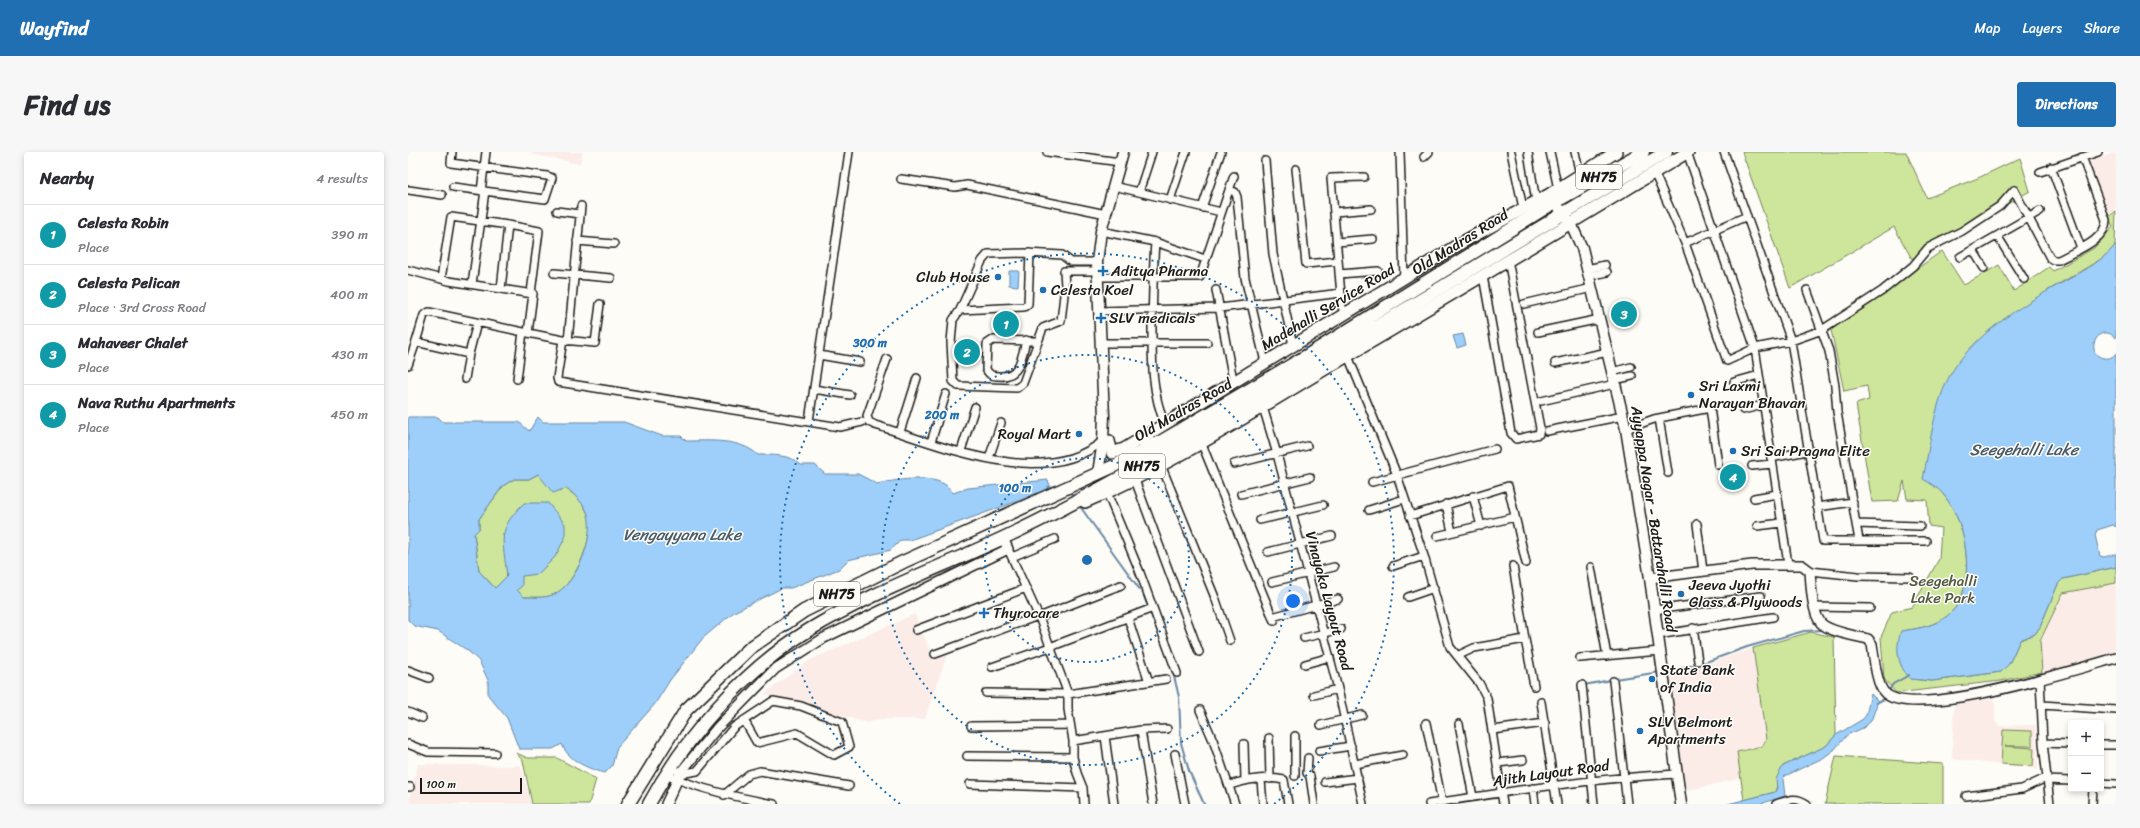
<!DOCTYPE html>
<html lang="en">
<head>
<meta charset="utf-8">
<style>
  body { margin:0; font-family:Sriracha,sans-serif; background:#f7f7f7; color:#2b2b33 }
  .controls { position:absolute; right:12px; bottom:12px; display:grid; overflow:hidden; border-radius:4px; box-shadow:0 2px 6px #0003 }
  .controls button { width:36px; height:36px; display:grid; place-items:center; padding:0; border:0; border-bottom:1px solid #e1e1e2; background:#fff; color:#2b2b33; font:20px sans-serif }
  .scale { position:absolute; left:12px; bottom:10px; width:102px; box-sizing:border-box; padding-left:4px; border:2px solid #1c1c1c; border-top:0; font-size:11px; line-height:14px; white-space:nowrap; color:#1c1c1c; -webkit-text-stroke:3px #fdfcf7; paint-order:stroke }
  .you { position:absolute; left:885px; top:449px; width:14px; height:14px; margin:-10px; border:3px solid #fff; border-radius:50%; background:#1a73e8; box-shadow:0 0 0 6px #1a73e833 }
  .badge { display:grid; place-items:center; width:26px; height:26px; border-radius:50%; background:#1f6fb2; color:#fff; font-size:13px; font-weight:700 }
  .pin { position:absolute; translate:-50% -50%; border:2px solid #fff; box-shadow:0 1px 4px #0006 }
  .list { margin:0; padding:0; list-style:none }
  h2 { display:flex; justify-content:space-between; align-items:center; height:52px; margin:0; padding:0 16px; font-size:17px }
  h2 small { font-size:13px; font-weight:400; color:#7c7c81 }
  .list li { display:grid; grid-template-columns:26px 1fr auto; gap:12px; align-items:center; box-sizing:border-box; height:60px; padding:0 16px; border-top:1px solid #e1e1e2 }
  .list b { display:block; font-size:15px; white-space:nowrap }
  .list p { margin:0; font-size:13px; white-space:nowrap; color:#7c7c81 }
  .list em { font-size:13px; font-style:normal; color:#7c7c81 }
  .map { position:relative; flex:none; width:1708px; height:652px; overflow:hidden; border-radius:4px }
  header { display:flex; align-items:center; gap:24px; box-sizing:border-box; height:56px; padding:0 20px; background:#1f6fb2; color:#fff }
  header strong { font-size:19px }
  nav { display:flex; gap:22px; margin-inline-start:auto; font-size:14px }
  .intro { display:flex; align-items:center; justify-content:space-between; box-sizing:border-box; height:96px; padding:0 24px }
  h1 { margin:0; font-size:28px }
  .button { padding:10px 18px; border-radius:4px; background:#1f6fb2; color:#fff; font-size:14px; font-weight:700 }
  main { display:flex; gap:24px; padding:0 24px }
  aside { flex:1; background:#fff; border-radius:4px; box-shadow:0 2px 6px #0003 }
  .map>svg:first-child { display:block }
  .built { fill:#fcece8 }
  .green { fill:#cee69b; stroke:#75815c }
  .water { fill:#9dcffa; stroke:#6987a1; fill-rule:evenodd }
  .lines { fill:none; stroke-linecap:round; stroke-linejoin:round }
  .stream { stroke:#6987a1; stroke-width:2 }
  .minor-casing { stroke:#1c1c1c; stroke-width:10 }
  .tertiary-casing { stroke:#1c1c1c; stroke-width:12 }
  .secondary-casing { stroke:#1c1c1c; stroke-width:13 }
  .primary-casing { stroke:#1c1c1c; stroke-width:14 }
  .trunk-casing { stroke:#1c1c1c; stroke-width:15 }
  .minor { stroke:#fdfcf7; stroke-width:7 }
  .tertiary { stroke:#fdfcf7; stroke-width:9 }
  .secondary { stroke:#fdfcf7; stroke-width:10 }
  .primary { stroke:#fdfcf7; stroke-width:11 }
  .trunk { stroke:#fdfcf7; stroke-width:12 }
  .ring { fill:none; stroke:#1f6fb2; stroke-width:2; stroke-dasharray:2 4 }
  .poi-dot { fill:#1f6fb2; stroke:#fdfcf7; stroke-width:1.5 }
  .labels { text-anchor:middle; stroke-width:3; stroke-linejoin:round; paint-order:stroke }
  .shield { fill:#fdfcf7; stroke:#605f5e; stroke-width:1 }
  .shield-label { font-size:14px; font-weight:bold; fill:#1c1c1c }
  .street-label { font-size:15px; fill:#1c1c1c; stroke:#fdfcf7 }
  .poi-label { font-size:15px; fill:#1c1c1c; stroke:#fdfcf7; text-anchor:start }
  .park-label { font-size:15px; fill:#515942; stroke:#fdfcf7 }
  .water-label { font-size:16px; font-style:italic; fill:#495b6a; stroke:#fdfcf7 }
  .centre { fill:#1f6fb2; stroke:#fdfcf7; stroke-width:2 }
  .ring-label { font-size:12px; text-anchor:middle; font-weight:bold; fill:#1f6fb2; stroke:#fdfcf7; stroke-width:3; stroke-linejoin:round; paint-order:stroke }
</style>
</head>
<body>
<header>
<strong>Wayfind</strong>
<nav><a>Map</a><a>Layers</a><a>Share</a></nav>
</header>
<div class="intro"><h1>Find us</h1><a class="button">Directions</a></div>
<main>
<aside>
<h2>Nearby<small>4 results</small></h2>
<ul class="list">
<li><span class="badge" style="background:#0f9aa8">1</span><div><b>Celesta Robin</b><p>Place</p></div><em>390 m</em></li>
<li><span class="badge" style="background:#0f9aa8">2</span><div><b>Celesta Pelican</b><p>Place · 3rd Cross Road</p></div><em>400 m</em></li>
<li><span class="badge" style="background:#0f9aa8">3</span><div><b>Mahaveer Chalet</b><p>Place</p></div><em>430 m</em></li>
<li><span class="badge" style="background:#0f9aa8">4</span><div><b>Nava Ruthu Apartments</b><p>Place</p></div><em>450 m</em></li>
</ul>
</aside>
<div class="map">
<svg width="1708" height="652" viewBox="0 0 1708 652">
  <rect width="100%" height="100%" fill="#fdfcf7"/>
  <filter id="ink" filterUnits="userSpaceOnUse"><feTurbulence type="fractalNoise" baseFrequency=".025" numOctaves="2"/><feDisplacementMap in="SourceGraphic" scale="8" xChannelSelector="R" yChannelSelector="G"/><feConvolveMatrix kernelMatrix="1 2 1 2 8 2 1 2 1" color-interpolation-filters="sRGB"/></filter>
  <g filter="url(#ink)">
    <path class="built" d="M123 0H175L172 12 123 2Z
      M1708 0V59L1701 65 1679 9Z
      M1708 431V501L1634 520 1632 489 1656 441Z
      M507 462 526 509 539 503 517 567H471L460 571 356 542 400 509Z
      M1345 496 1358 587 1354 594 1329 600 1333 626 1278 639 1261 522 1296 513Z
      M1576 546 1587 547V570L1592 574 1627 573 1630 617 1544 607 1546 551Z
      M10 612 113 614 123 652H0Z"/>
    <path class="green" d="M1334 0H1498L1519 46 1570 26 1612 6 1622 39 1504 107 1486 75 1382 136Z
      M1708 59 1707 94 1695 106 1639 139 1530 254 1516 326C1522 331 1530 336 1535 342 1557 368 1565 414 1553 447 1551 453 1540 464 1535 467 1522 475 1507 477 1494 479L1502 527 1524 529 1593 520 1601 512 1612 488 1627 482 1632 475 1650 432 1655 427 1708 415V431L1655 441 1632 489 1634 520 1593 529 1488 541 1476 527 1473 485 1484 460 1504 455 1531 407 1533 376 1521 374 1519 348 1499 347 1496 329 1490 349 1464 350 1448 252 1461 248 1459 234 1436 239 1423 178 1534 99 1556 133 1591 113 1606 139 1641 115 1645 119 1686 96 1705 75 1701 65Z
      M130 322C149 332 171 340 180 362 188 382 168 430 149 441 139 447 127 445 116 445L109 438 95 381 99 424 87 436 71 419 66 381 71 377V367L95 334 106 327H121Z
      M1403 480 1426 485 1428 583 1418 594 1375 614 1367 640 1336 648 1329 600 1354 594 1358 587 1345 496Z
      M1595 578 1624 579V594H1597L1626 596 1625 614 1593 612Z
      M108 601 120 606H149L188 627 181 652H124L115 609Z
      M1428 604 1535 612V652H1417Z"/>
    <path class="water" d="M1708 92V186C1690 168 1675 203 1696 206 1701 207 1705 205 1708 201V375L1705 373 1689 378 1687 383 1692 404 1696 405 1708 402V415L1655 427 1650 432 1632 475 1627 482 1612 488 1601 512 1593 520 1524 529 1502 527C1489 512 1487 497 1493 479 1507 477 1522 475 1535 467 1540 464 1551 453 1553 447 1565 415 1557 368 1535 342 1530 336 1522 331 1515 327 1522 294 1525 257 1540 227 1559 189 1605 159 1641 138 1663 125 1692 113 1708 92Z
      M601 119H611L610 134 601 133Z
      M1055 182 1058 193 1049 196 1045 184Z
      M0 265H30L35 270H111L121 279 130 265 135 270H216L254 284H273L278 289C301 289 332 286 350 303 364 303 382 302 393 313H407L417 322H450L469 332C486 328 521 323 536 332 540 334 543 338 545 341L560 336 640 328 643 337 502 388H493L483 398 440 408 431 417 383 436H374L326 460 295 486 262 528 247 552 209 595 204 614 197 621C181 617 160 609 154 592L145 597H111L99 566 80 543V528L71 509 59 498 30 479 6 474 0 468ZM130 322 145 341 159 336C166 343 178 353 180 363 186 386 170 427 150 440 140 447 127 445 116 445L109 438 114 434V424L130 422 147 405 157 386V372L140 351H116C88 378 95 388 99 424L87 436 71 419 66 382 71 377V367L95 334 106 327H121Z
      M1463 542 1470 549 1463 569 1455 576 1439 583 1426 598 1415 606 1377 624 1375 627 1377 644 1352 652H1320L1367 640 1369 636 1368 627 1375 614 1418 594 1428 583 1455 567 1458 563Z"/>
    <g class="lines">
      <path class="stream" d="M640 335 649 334
        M661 338 666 346
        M671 353 735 442 764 516 771 545 773 591 781 619 796 652
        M1258 520 1298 510 1339 495 1396 479 1415 478
        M1207 527 1252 520
        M1176 533 1203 528
        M1480 540 1485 532 1501 523
        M1468 551 1476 547"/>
      <defs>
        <path id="minor" d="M44 0 43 11 139 24 144 26 137 47 45 35
          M639 0 712 10
          M992 0 996 127
          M1103 0 1115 56
          M1120 0 1128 50
          M1142 0 1150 37
          M1167 0 1172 23
          M1279 0 1347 196 1380 412
          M1316 0 1383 189 1415 389H1518
          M1016 5 1021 0
          M857 9 865 102 885 193
          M1643 15 1673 96
          M888 17 898 112 930 109
          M1246 20 1277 91 1319 209 1347 196 1383 189 1414 178 1474 139 1505 114 1520 96 1554 79 1592 54 1606 38 1642 106 1645 108H1651C1666 99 1698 89 1698 68L1674 5
          M1632 20 1690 0
          M493 27 547 35 559 33 698 62
          M706 34 813 60
          M1 38 34 43
          M821 38 826 24
          M73 39 78 0
          M731 40 744 0
          M762 48 778 0
          M794 56 813 0
          M149 59 172 62
          M926 60 963 57
          M100 73 131 79 123 141
          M693 79 747 90 797 107
          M1590 85 1616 127
          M169 89 206 92
          M747 90C745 117 745 143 744 170 744 204 743 240 757 272
          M929 90 965 87
          M1277 91 1339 64
          M1565 98 1576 116
          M1552 105 1632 59
          M1179 117 1197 113
          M0 118 41 129 125 142 120 181 155 188 149 226 150 230 432 275 454 270
          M688 119H656L657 134 653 169 635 176 615 231 609 236 550 234 545 229 543 190 545 168 552 158 574 109 580 102 618 101 654 103 663 110H689
          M146 121 203 126
          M931 122 970 119
          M1075 124 1103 281 1108 287 1131 282 1132 276 1100 108
          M1181 124 1199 120
          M688 125H792L821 38 827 40 829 45 837 126 857 210
          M33 127 43 65 100 73 93 137
          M64 132 77 39
          M808 138 825 228
          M1399 138 1421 199 1427 234 1429 260 1448 372 1512 374
          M1116 152 1184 136
          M552 158 616 155 620 152 622 101
          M690 159 812 156 933 141
          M937 163 934 155 923 26 956 25
          M69 171 61 202 8 190 16 163 21 160 120 181
          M1130 180 1192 167
          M155 188 187 191 192 152
          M618 188C614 204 612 226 591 224 584 224 581 223 578 217L579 192 585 188 630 189
          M160 189 173 54
          M692 191H799
          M411 203 452 210
          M940 204 989 323 1016 404 1042 495 1071 531 1079 546 1095 652
          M479 207 459 264 461 270 467 273C534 293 633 339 695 289
          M1147 211 1200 200
          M0 213 8 190
          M1204 220 1223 215
          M57 227 61 202
          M109 227 115 180
          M1206 228 1224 224
          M1326 230 1351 223
          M406 237 442 243
          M1133 249 1207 232
          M855 255 869 302 930 537 955 652
          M1335 258 1355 253
          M1251 266 1260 321
          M401 269 441 0
          M1218 277 1246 267 1302 256 1310 313
          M1139 279 1215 264
          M492 280 509 226
          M523 290 538 242
          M793 290 866 469
          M553 299 567 255
          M581 306 593 271
          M1363 306 1399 299
          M826 312 899 294
          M753 313 808 448 822 489
          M1344 314 1364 312
          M727 328 791 500
          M964 330 1087 297
          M699 341 731 418 769 521
          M833 342 902 325
          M1065 344 1073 374
          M1346 346 1369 342
          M1038 352 1044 380
          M1409 355 1445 350
          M961 358 996 347
          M1002 364 1100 334 1118 411
          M852 368 915 353
          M1289 372 1295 419
          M1448 372 1451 388
          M1349 374 1374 371
          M1029 384 1107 365
          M600 397 631 465 660 542V557L665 589V605L669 621 675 636 676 652
          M860 400 924 384
          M604 405 647 387
          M985 414 1016 404
          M1183 415 1199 504
          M1402 419 1450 424 1502 425
          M864 430 926 415
          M1000 445 1026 436
          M1407 455 1462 456
          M1246 458 1353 444
          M631 465 713 433
          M864 465 930 447
          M720 466 741 530
          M1285 476 1290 509
          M508 478 618 436
          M1249 483 1365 465
          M896 486 933 477
          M1117 487 1126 534
          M527 502 630 464
          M1049 504 1066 496 1117 487 1105 414
          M1172 506 1252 499
          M897 512 922 505
          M584 515 642 495 745 456
          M0 518 21 526
          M1632 527 1635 591 1642 652
          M1205 529 1219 652
          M1174 533 1186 652
          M578 541 660 542 758 527
          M906 543 930 537
          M1133 550 1149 652
          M1634 553 1708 558
          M792 558 805 588 827 652
          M0 560 14 566
          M1018 571 1034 650
          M1051 572 1065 645
          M913 573 954 563
          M563 574 661 573
          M733 578 745 652
          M1085 578 1137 571
          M697 584 706 652
          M887 584V624
          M861 586 862 627
          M665 589 733 578 759 577
          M1635 591 1663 592
          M0 592 20 600 87 601
          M836 592 837 629
          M1693 593H1708
          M911 599 943 594
          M767 602 777 652
          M559 604 665 605
          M900 606 899 621 902 624 906 652
          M1090 611 1115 608
          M947 612 995 603
          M269 619 277 621 289 619 326 575 365 549 393 554 434 570 441 595 426 603 389 581 349 591 336 568
          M259 623C294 638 328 645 366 652
          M853 628 855 652
          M1638 628 1663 629
          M917 630 950 626
          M1693 631 1708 632
          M562 632 675 636
          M822 633C838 628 858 624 876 628L880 652
          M0 635H2
          M1125 636 1127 652
          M316 643 341 622 352 619 441 634
          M1558 644 1614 637 1638 626
          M1021 652C1104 639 1185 626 1269 622
          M1368 652C1380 648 1388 644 1399 652
          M1684 652 1685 637"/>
        <path id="tertiary" d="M1242 426 1344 413H1394L1402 419C1403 433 1404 461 1413 471 1421 480 1449 484 1460 487L1464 492C1466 504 1468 533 1477 541 1505 569 1669 517 1708 506
          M258 652 273 620 309 576 367 517 416 486 600 397 595 386"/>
        <path id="secondary" d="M1147 50 1163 72 1174 96 1218 277 1242 426 1273 652
          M690 321 695 289 696 264 689 110 693 79 715 0"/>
        <path id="primary" d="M695 289H701L704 301 716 297 1053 91 1142 42 1208 0
          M677 350C762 314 840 263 919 216 1040 145 1160 73 1280 0"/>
        <path id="trunk" d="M731 288 747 293
          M220 652 278 558 342 496 396 459 495 410 704 315 747 293 887 211 1147 50 1235 0
          M241 652C277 585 336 518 401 478 462 441 531 416 595 386 645 363 694 336 742 309 916 209 1086 102 1258 0"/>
      </defs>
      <use href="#minor" class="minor-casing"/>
      <use href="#tertiary" class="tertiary-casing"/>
      <use href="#secondary" class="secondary-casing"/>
      <use href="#primary" class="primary-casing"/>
      <use href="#trunk" class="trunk-casing"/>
      <use href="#minor" class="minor"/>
      <use href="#tertiary" class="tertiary"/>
      <use href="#secondary" class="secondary"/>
      <use href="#primary" class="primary"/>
      <use href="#trunk" class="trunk"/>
    </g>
  </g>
  <g class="ring">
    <circle cx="679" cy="408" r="102"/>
    <circle cx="679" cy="408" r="205"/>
    <path d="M492 652A307 307 0 1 1 866 652"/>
  </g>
  <g class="poi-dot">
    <path d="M693 113h4v4h4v4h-4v4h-4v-4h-4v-4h4z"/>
    <circle cx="590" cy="125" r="4"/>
    <circle cx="635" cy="138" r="4"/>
    <path d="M691 160h4v4h4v4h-4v4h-4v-4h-4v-4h4z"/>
    <circle cx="1283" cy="243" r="4"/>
    <circle cx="671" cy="282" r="4"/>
    <circle cx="1325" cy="299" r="4"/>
    <circle cx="1273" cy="442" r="4"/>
    <path d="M574 455h4v4h4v4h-4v4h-4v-4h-4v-4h4z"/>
    <circle cx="1244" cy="527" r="4"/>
    <circle cx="1232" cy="579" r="4"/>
  </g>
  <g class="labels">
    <g class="shield">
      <rect x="1168" y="13" width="46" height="24" rx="3"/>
      <rect x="711" y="302" width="46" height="24" rx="3"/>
      <rect x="406" y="430" width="46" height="24" rx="3"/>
    </g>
    <g class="shield-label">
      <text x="1191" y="30">NH75</text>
      <text x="734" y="319">NH75</text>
      <text x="429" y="447">NH75</text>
    </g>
    <g class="street-label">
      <text transform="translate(1052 90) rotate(-32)" y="5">Old Madras Road</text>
      <text transform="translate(920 155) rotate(-31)" y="5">Madehalli Service Road</text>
      <text transform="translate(775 258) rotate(-30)" y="5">Old Madras Road</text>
      <text transform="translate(1246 367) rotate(81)" y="5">Ayyappa Nagar - Battarahalli Road</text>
      <text transform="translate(921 449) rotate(75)" y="5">Vinayaka Layout Road</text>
      <text transform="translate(1143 621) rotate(-8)" y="5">Ajith Layout Road</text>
    </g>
    <g class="poi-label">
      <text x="703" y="124">Aditya Pharma</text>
      <text x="582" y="130" text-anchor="end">Club House</text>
      <text x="643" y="143">Celesta Koel</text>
      <text x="701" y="171">SLV medicals</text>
      <text x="1291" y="239">Sri Laxmi<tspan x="1291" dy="17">Narayan Bhavan</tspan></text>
      <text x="663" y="287" text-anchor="end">Royal Mart</text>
      <text x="1333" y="304">Sri Sai Pragna Elite</text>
      <text x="1281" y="438">Jeeva Jyothi<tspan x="1281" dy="17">Glass &amp; Plywoods</tspan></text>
      <text x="585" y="466">Thyrocare</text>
      <text x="1252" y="523">State Bank<tspan x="1252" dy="17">of India</tspan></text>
      <text x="1240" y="575">SLV Belmont<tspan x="1240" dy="17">Apartments</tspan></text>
    </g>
    <g class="park-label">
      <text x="1535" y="434">Seegehalli<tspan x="1535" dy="17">Lake Park</tspan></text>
    </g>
    <g class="water-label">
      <text x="1616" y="303">Seegehalli Lake</text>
      <text x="274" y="388">Vengayyana Lake</text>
    </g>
  </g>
  <circle cx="679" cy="408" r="6" class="centre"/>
  <g class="ring-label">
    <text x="462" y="195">300 m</text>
    <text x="534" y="267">200 m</text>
    <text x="607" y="340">100 m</text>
  </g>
</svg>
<div class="controls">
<button>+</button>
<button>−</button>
</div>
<div class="scale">100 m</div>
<div class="you"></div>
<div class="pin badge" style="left:598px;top:172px;background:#0f9aa8">1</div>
<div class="pin badge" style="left:559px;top:200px;background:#0f9aa8">2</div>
<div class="pin badge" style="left:1216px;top:162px;background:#0f9aa8">3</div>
<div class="pin badge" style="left:1325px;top:325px;background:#0f9aa8">4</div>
</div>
</main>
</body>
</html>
